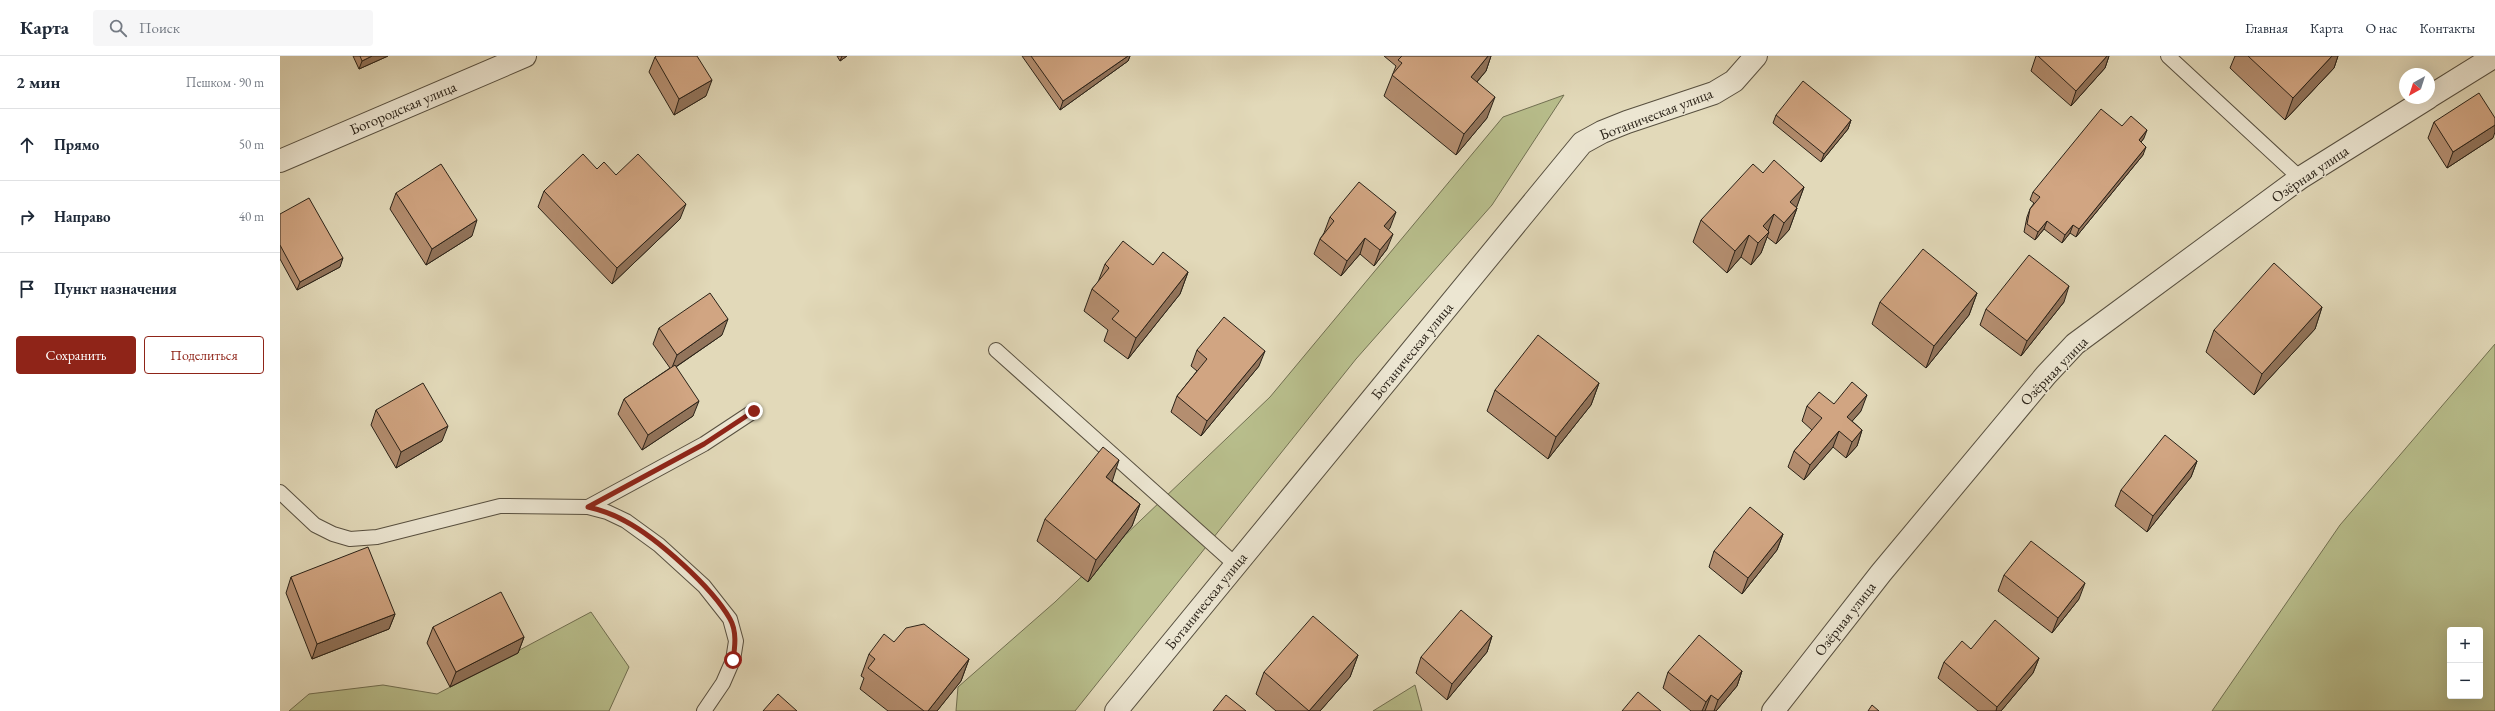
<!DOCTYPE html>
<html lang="ru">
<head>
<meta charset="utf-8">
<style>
  body { margin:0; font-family:"EB Garamond",serif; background:#f6f6f7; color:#1f2937 }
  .controls { position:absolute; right:12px; bottom:12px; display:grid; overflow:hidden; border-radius:4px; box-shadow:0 4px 16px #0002 }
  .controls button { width:36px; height:36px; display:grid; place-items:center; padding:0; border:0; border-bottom:1px solid #e0e1e3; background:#fff; color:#1f2937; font:20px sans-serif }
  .compass { position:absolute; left:2119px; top:12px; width:36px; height:36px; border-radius:50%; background:#fff; box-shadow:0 4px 16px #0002; rotate:219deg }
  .stop { position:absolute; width:12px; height:12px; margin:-9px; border:3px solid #8f2418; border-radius:50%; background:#fff }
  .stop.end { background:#8f2418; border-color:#fff; box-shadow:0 1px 4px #0008 }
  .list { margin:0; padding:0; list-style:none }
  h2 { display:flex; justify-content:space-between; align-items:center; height:52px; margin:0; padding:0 16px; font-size:17px }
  h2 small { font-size:13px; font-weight:400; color:#747a83 }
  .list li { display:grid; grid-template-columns:26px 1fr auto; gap:12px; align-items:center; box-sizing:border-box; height:72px; padding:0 16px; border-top:1px solid #e0e1e3 }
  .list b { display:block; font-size:15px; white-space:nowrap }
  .list em { font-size:13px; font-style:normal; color:#747a83 }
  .actions { display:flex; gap:8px; padding:12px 16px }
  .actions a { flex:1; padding:9px 0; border:1px solid #8f2418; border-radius:4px; text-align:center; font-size:14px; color:#8f2418 }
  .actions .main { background:#8f2418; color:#fff }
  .icon { flex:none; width:22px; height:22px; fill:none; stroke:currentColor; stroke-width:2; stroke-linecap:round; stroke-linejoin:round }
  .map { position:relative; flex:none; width:2215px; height:655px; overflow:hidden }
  header { display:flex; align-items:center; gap:24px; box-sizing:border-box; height:56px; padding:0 20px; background:#fff; border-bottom:1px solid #e0e1e3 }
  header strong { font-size:19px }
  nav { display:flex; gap:22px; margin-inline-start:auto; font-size:14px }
  .search { width:280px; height:36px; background:#f6f6f7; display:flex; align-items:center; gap:10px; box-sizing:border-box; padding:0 14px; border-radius:4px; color:#747a83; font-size:15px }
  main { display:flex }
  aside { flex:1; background:#fff }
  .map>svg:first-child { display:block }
  .green { fill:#b8be8c; stroke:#717052; fill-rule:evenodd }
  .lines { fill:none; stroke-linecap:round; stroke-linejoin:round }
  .service-casing { stroke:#585040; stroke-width:16 }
  .minor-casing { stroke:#585040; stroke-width:24 }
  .tertiary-casing { stroke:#585040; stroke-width:24 }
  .service { stroke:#ece6d2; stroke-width:14 }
  .minor { stroke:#ece6d2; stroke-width:22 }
  .tertiary { stroke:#ece6d2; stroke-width:22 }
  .wall { fill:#b48e70; stroke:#2a2218 }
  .shaded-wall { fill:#92745b; stroke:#2a2218 }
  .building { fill:#d1a582; stroke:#2a2218 }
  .route { stroke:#8f2418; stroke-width:5 }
  .labels { text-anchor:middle; stroke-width:3; stroke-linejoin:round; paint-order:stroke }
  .street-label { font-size:15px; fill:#2a2218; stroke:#ece6d2 }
</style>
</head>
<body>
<header>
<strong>Карта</strong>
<div class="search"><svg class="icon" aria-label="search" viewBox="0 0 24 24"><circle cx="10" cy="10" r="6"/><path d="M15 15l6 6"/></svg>Поиск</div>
<nav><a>Главная</a><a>Карта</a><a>О нас</a><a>Контакты</a></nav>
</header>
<main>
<aside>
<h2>2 мин<small>Пешком · 90 m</small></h2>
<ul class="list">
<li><svg class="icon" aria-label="ahead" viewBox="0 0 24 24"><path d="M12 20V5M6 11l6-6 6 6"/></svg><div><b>Прямо</b></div><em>50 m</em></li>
<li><svg class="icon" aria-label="right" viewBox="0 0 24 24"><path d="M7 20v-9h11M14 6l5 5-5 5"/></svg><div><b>Направо</b></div><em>40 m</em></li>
<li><svg class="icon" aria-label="arrive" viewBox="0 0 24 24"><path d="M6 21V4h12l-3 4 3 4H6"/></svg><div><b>Пункт назначения</b></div></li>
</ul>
<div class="actions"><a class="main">Сохранить</a><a>Поделиться</a></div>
</aside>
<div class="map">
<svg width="2215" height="655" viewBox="0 0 2215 655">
  <rect width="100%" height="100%" fill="#e2d9b9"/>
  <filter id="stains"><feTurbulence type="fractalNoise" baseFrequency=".005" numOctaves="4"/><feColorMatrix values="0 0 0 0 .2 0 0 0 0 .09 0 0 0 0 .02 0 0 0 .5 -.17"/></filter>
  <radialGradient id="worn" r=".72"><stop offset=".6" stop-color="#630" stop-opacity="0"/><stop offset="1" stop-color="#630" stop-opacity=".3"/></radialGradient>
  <path class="green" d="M1284 39 1212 149 1076 303 795 655H676L678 631 775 546 990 341 1223 61Z
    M2215 288V655H1932L2060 469ZM2170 574H2200V640H2170Z
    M311 556 349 611 329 655H9L29 638 103 629 157 638Z
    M1135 629 1142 655H1093Z"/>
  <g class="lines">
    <defs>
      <path id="service" d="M1888 0 2020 122
        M716 294 956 509
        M0 436 35 469 53 478 70 483 97 481 220 450 308 451 327 456 346 465 379 489 424 530 450 563 456 585 453 604 443 627 424 655
        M308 451 424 388 474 355"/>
      <path id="minor" d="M2149 41 2215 0
        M836 655 1302 87 1322 76 1347 66 1434 37 1454 25 1476 0
        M1493 655 1601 517 1766 319 1795 288 2020 122 2148 42"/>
      <path id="tertiary" d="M0 105 245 0"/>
    </defs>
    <use href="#service" class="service-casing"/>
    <use href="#minor" class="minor-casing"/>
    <use href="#tertiary" class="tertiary-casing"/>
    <use href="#service" class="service"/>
    <use href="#minor" class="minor"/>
    <use href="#tertiary" class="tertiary"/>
  </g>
  <path class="wall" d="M73 0H108L79 13Z
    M557 0H567L560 5Z
    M742 0H850L848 5 780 54Z
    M1104 0H1211L1206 15 1197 26 1207 62 1176 99 1104 40 1116 10Z
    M1756 0H1829L1825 12 1791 50 1751 15Z
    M1955 0H2058L2054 12 2005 64 1950 12Z
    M375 1 426 40 394 59 369 16Z
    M1496 59 1571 64 1568 73 1541 106 1493 67Z
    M2154 66 2213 82 2167 112 2148 82Z
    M1842 70 1864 82 1861 86 1863 99 1796 181 1790 177 1782 187 1764 173 1755 184 1744 176 1747 161 1750 153 1754 147 1750 144 1753 136Z
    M1483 117 1524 131 1516 152H1517L1509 174 1496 188 1487 181 1481 197 1471 209 1461 201 1447 217 1413 186 1421 164Z
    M336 119 400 163 332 228 258 151 264 135Z
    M116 137 192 180 146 209 110 153Z
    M0 158 60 211 17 234 0 203Z
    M1050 161 1110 172 1108 174 1107 193 1094 210 1080 198 1061 220 1034 198 1040 183 1044 177Z
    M825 208 873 209 908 216 900 238 848 303 824 285 828 274 804 255 812 233 818 226Z
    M1697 237 1689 259 1646 312 1592 268 1600 246Z
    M1784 246 1741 300 1700 269 1706 253Z
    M2042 251 2035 273 1974 339 1926 296 1934 274Z
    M379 272 442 279 396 311 413 360 362 394 338 358 344 343 390 312 373 288Z
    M917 294 979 310 921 380 891 356 897 340 917 315 911 310Z
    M1319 327 1311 349 1268 403 1207 355 1215 334Z
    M1554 348 1581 355 1572 365 1582 374 1577 390 1566 402 1553 391 1524 424 1508 411 1514 395 1532 374 1522 365 1527 350Z
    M96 354 162 385 116 412 91 369Z
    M1917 405 1911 421 1867 476 1835 450 1841 434Z
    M832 425 860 448 852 470 808 526 757 485 765 463Z
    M1503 478 1497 494 1462 538 1429 511 1434 495Z
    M1724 519 1799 543 1772 577 1718 535Z
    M11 521 115 558 109 573 32 603 6 537Z
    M153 571 244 581 238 597 170 631 147 587Z
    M1212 580 1207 596 1167 644 1136 617 1141 601Z
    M614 586 689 603 681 625 657 655H608L580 633 584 622 581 620 589 598Z
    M1691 593 1759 602 1753 617 1721 655H1698L1658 622 1664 606Z
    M1078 599 1070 621 1040 655H996L976 638 984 616Z
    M1462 615 1457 630 1436 655H1411L1383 632 1388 616Z"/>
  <path class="shaded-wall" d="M92 0H108L79 13 82 5Z
    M562 0H567L560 5Z
    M848 0H850L848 5 780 54 783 45Z
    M1208 0H1211L1206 15 1183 42 1191 21Z
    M1827 0H1829L1825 12 1791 50 1796 35Z
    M2052 0H2058L2054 12 2005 64 2013 42Z
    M432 24 426 40 394 59 399 43Z
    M1215 41 1207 62 1176 99 1184 78Z
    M1571 64 1568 73 1541 106 1544 98Z
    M2215 69V76L2213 82 2167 112 2173 96Z
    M1867 74 1864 82 1856 93 1859 84Z
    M1866 91 1863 99 1796 181 1799 173Z
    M1524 131 1516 153 1510 146Z
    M406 148 400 163 332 228 337 212Z
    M1517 152 1509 174 1496 188 1504 167Z
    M1116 156 1110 172 1098 186 1104 170Z
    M1494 158 1487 178 1489 176 1481 197 1471 209 1478 187 1483 170Z
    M197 164 192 180 146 209 152 193Z
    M1767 165 1764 173 1755 184 1758 176Z
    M1793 169 1790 177 1782 187 1785 179Z
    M1113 178 1107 193 1094 210 1100 194Z
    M1469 179 1461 201 1447 217 1455 195Z
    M1085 182 1080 198 1061 220 1067 205Z
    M63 202 60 211 17 234 20 226Z
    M908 216 900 238 848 303 856 282Z
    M1789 230 1784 246 1741 300 1747 285Z
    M1697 237 1689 259 1646 312 1654 290Z
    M2042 251 2035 273 1974 339 1982 318Z
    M448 263 442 279 391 314 397 299Z
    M985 295 979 310 921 380 927 365Z
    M1319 327 1311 349 1268 403 1276 381Z
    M1587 339 1581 355 1562 377 1567 361Z
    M419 345 413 360 362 394 368 379Z
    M168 370 162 385 116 412 121 396Z
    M1582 374 1577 390 1566 402 1572 386Z
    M1559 375 1553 391 1524 424 1530 409Z
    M839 404 832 426 826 421Z
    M1917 405 1911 421 1867 476 1873 460Z
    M860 448 852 470 808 526 816 504Z
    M1503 478 1497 494 1462 538 1468 522Z
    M1805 527 1799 543 1772 577 1778 562Z
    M115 558 109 573 32 603 37 588Z
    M1212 580 1207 596 1167 644 1172 628Z
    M244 581 238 597 170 631 176 616Z
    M1078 599 1070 621 1040 655H1029Z
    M1759 602 1753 617 1721 655H1716L1717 651Z
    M689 603 681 625 657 655H648Z
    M1462 615 1457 630 1436 655H1434L1438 644Z
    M1431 639 1425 655H1422L1426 646Z"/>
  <path class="building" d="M80 0H92L82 5Z
    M376 0H417L432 24 399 43 375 1Z
    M751 0H848L783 45Z
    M1122 0H1208L1191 21 1215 41 1184 78 1112 19 1122 7 1118 4Z
    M1758 0H1827L1796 35Z
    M1968 0H2052L2013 42Z
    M1523 25 1571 64 1544 98 1496 59Z
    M2199 37 2215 62V69L2173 96 2154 66Z
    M1821 53 1842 70 1851 60 1867 74 1859 84 1866 91 1799 173 1793 169 1785 179 1767 165 1758 176 1747 168 1750 153 1760 141 1753 136Z
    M303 98 317 113 324 106 336 119 358 98 406 148 337 212 264 135Z
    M1494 104 1524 131 1510 146 1517 152 1504 167 1494 158 1483 170 1489 176 1478 187 1469 179 1455 195 1421 164 1473 108 1483 117Z
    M161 108 197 164 152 193 116 137Z
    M1079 126 1116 156 1104 170 1113 178 1100 194 1085 182 1067 205 1040 183 1054 165 1050 161Z
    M29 142 63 202 20 226 0 189V158Z
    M843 185 873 209 883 196 908 216 856 282 832 263 839 255 812 233 829 212 825 208Z
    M1643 193 1697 237 1654 290 1600 246Z
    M1749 199 1789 230 1747 285 1706 253Z
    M1994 207 2042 251 1982 318 1934 274Z
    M430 237 448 263 397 299 379 272Z
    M944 261 985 295 927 365 897 340 927 303 917 294Z
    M1258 279 1319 327 1276 381 1215 334Z
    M395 309 419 345 368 379 344 343Z
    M1572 326 1587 339 1567 361 1582 374 1572 386 1559 375 1530 409 1514 395 1542 362 1527 350 1539 336 1554 348Z
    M143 327 168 370 121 396 96 354Z
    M1885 379 1917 405 1873 460 1841 434Z
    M823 391 839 404 826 421 860 448 816 504 765 463Z
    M1470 451 1503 478 1468 522 1434 495Z
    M1751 485 1805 527 1778 562 1724 519Z
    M88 491 115 558 37 588 11 521Z
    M221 536 244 581 176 616 153 571Z
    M1181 554 1212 580 1172 628 1141 601Z
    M1033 560 1078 599 1029 655 984 616Z
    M1715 564 1759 602 1717 651 1664 606 1682 585 1691 593Z
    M644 568 689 603 648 655H644L588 612 595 603 589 598 604 578 614 586 626 572Z
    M1419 579 1462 615 1438 644 1431 639 1426 646 1388 616Z
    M1358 636 1381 655H1342Z
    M498 638 517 655H483Z
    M946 639 966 655H933Z
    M1592 649 1599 655H1588Z"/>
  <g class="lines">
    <path class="route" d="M453 604C455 591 457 575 450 563 432 531 377 482 345 465 333 458 321 454 308 451L424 388 474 355"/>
  </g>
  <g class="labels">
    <g class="street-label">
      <text transform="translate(123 52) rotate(-23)" y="5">Богородская улица</text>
      <text transform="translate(1376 58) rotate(-21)" y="5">Ботаническая улица</text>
      <text transform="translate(2030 118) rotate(-34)" y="5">Озёрная улица</text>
      <text transform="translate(1132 295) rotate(-51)" y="5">Ботаническая улица</text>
      <text transform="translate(1774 315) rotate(-46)" y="5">Озёрная улица</text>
      <text transform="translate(926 545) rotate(-51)" y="5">Ботаническая улица</text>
      <text transform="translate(1565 563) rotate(-52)" y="5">Озёрная улица</text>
    </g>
  </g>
  <rect width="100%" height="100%" filter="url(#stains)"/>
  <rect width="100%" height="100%" fill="url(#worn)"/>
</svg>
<div class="controls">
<button>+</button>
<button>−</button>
</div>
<svg class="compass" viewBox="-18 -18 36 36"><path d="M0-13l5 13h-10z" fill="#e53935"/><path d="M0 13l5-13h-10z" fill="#747a83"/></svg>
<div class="stop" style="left:453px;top:604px"></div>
<div class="stop end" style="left:474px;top:355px"></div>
</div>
</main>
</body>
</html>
